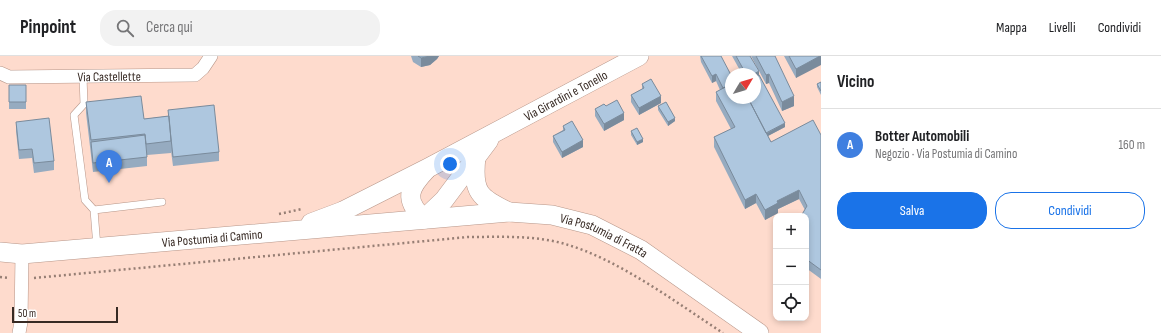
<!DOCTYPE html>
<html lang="it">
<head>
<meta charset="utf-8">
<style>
  body { margin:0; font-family:"Sofia Sans Condensed",sans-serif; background:#f2f2f2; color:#202124 }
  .controls { position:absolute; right:12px; bottom:12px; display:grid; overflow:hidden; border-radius:8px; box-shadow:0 2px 6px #0003 }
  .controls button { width:36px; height:36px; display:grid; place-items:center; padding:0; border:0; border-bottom:1px solid #e0e0e0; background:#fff; color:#202124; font:20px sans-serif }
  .compass { position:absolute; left:725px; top:12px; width:36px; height:36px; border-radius:50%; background:#fff; box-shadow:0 2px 6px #0003; rotate:52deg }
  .scale { position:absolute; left:12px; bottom:10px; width:106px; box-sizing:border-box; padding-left:4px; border:2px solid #372a24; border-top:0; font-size:11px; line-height:14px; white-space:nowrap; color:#372a24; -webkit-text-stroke:3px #fff; paint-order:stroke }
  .you { position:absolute; left:450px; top:108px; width:14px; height:14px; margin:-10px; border:3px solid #fff; border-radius:50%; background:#1a73e8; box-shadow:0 0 0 6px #1a73e833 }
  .badge { display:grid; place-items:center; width:26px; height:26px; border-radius:50%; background:#1a73e8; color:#fff; font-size:13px; font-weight:700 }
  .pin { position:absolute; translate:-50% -33px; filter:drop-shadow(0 1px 2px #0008) }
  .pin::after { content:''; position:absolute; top:21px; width:14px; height:12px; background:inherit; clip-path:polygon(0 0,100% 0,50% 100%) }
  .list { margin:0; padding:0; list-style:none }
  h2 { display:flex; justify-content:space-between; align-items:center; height:52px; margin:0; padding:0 16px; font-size:17px }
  h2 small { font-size:13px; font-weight:400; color:#757577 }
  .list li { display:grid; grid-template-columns:26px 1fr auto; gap:12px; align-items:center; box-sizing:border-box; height:72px; padding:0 16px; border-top:1px solid #e0e0e0 }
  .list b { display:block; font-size:15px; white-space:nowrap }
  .list p { margin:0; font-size:13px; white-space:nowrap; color:#757577 }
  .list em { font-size:13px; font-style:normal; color:#757577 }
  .actions { display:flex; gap:8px; padding:12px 16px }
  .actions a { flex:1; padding:9px 0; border:1px solid #1a73e8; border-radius:16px; text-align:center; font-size:14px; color:#1a73e8 }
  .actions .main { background:#1a73e8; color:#fff }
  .icon { flex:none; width:22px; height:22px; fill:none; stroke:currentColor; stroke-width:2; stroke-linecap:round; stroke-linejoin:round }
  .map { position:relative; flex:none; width:821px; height:277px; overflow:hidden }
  header { display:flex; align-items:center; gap:24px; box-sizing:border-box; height:56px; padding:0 20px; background:#fff; border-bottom:1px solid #e0e0e0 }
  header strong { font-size:19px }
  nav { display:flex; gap:22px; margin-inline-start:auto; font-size:14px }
  .search { width:280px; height:36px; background:#f2f2f2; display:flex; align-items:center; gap:10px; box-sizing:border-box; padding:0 14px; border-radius:16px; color:#757577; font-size:15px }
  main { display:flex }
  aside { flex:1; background:#fff }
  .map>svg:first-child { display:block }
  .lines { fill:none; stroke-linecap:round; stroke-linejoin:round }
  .service-casing { stroke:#b79689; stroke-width:8 }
  .minor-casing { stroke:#b79689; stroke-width:14 }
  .secondary-casing { stroke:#b79689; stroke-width:20 }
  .path { stroke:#967e74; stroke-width:2.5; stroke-dasharray:2 3; stroke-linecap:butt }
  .service { stroke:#fff; stroke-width:7 }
  .minor { stroke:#fff; stroke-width:13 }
  .secondary { stroke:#fff; stroke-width:19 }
  .wall { fill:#96abc0 }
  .shaded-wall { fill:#7a8b9c }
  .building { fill:#aec7df; stroke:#7a8b9c }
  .labels { text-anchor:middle; stroke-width:3; stroke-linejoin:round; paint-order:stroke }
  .street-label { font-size:13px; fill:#372a24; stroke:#fff }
</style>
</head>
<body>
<header>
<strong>Pinpoint</strong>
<div class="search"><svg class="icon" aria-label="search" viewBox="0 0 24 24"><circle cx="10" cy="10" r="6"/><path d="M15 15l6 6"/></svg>Cerca qui</div>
<nav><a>Mappa</a><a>Livelli</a><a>Condividi</a></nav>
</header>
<main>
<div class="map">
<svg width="821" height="277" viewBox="0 0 821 277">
  <rect width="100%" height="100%" fill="#fedbcd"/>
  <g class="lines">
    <defs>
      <path id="service" d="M83 21 84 48 74 59 85 144 94 154 97 191
        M94 154 162 146"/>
      <g id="minor">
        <path id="s1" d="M0 17 9 21 195 19 203 12 211 0"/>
        <path d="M19 277 21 266 22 198"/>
      </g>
      <g id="secondary">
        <path d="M476 101C472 136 479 142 509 156"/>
        <path d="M424 163 444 144 489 84"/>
        <path d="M424 163C404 144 408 133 426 114"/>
        <path id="s2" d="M311 167 343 155 428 112 639 0"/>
        <path id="s3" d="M0 196 22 198 509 156 552 159 592 169 641 194 759 277"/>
      </g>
    </defs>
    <use href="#service" class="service-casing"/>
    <use href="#minor" class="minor-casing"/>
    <use href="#secondary" class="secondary-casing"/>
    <path class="path" d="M279 158 302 153
      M0 221 9 222
      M34 222 468 181C500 181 534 179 565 188 618 203 677 247 723 277"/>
    <use href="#service" class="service"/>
    <use href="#minor" class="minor"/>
    <use href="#secondary" class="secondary"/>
  </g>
  <path class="wall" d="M411 0H439L437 3 430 9 421 11 413 6Z
    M700 0H721L731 42 755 18H742L732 0H750L785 71 768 80 771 86 821 79V223L806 212V160L805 154 799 143 778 153V157L765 164 756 147 745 153 714 91V81L731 73 716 45V36L720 34 716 25 712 27 701 6Z
    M751 0H775L794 50 782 55 769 27 766 28Z
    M784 0H821L796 22Z
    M821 26V39L817 31V28Z
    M642 28 661 47 639 59 631 46V39L642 33Z
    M9 29H26V53H9Z
    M86 46 144 63 168 60V54L219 96V105L173 110 171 95V97L147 99V110L93 116 86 57Z
    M606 50 624 64 604 75 595 60V53Z
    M658 50 675 65 668 70 658 54Z
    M16 66 54 105V114L34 117 32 102 19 103 16 75Z
    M563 70 583 91 562 102 553 86V80L563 74Z
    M631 75 643 86 637 89 631 79Z"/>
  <path class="shaded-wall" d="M430 0H439L437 3 430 9 421 11V2Z
    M820 0H821V9L796 22V13Z
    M759 15V22L755 24V18Z
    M716 18V25L712 27V20Z
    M769 18V27L766 28V19Z
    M661 40V47L639 59V52Z
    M794 40V50L782 55V46Z
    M624 57V64L604 75V68Z
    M675 62V65L668 70V66Z
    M785 67V71L764 82V79Z
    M643 83V86L637 89V86Z
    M583 84V91L562 102V96Z
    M799 134V143L778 153V157L765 164V154L777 145Z
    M756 138V147L745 153V144Z"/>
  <path class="building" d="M418 0H430L421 2Z
    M701 0H721L731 19V28L723 32 716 18 712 20Z
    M736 0H750L759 15 754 18H746Z
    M756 0H775L794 40 782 46 769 18 766 19Z
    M789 0H820L796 13Z
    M759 19 785 67 766 77 748 42H755V21Z
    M651 23 661 40 639 52 631 39 644 32 642 28Z
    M821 26V35L817 28Z
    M731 28V42H748L771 86 813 64 821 79V214L806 203V160H801L807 150 799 134 777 145 778 147 765 154 756 138 745 144 714 81 735 71 716 36Z
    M9 29H26V46H9Z
    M141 40 144 63 169 60 171 85 146 88 145 78 91 84 86 46Z
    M617 44 624 57 604 68 595 53 604 48 606 50Z
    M666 46 675 62 668 66 658 50Z
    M214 49 219 96 173 101 168 54Z
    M49 62 54 105 34 107 32 93 19 94 16 66Z
    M572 65 583 84 562 96 553 80 565 74 563 70Z
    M637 72 643 83 637 86 631 75Z
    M145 79 147 101 93 107 91 86Z"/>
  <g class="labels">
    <g class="street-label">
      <text dy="5" stroke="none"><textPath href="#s1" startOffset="110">Via Castellette</textPath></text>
      <text dy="5" stroke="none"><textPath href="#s2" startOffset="285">Via Girardini e Tonello</textPath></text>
      <text dy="5" stroke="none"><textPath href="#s3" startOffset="610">Via Postumia di Fratta</textPath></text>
      <text dy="5" stroke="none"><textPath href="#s3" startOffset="213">Via Postumia di Camino</textPath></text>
    </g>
  </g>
</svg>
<div class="controls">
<button>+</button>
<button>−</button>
<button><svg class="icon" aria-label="locate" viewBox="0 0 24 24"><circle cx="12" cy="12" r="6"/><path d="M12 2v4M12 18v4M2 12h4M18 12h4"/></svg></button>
</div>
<svg class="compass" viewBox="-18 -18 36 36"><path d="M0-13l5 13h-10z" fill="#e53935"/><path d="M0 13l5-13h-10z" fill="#757577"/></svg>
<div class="scale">50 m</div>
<div class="you"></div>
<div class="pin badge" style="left:109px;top:127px;background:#3f7fe0">A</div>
</div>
<aside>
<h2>Vicino<small></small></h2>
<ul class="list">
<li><span class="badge" style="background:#3f7fe0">A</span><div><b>Botter Automobili</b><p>Negozio · Via Postumia di Camino</p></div><em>160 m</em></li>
</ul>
<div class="actions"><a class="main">Salva</a><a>Condividi</a></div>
</aside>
</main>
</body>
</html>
